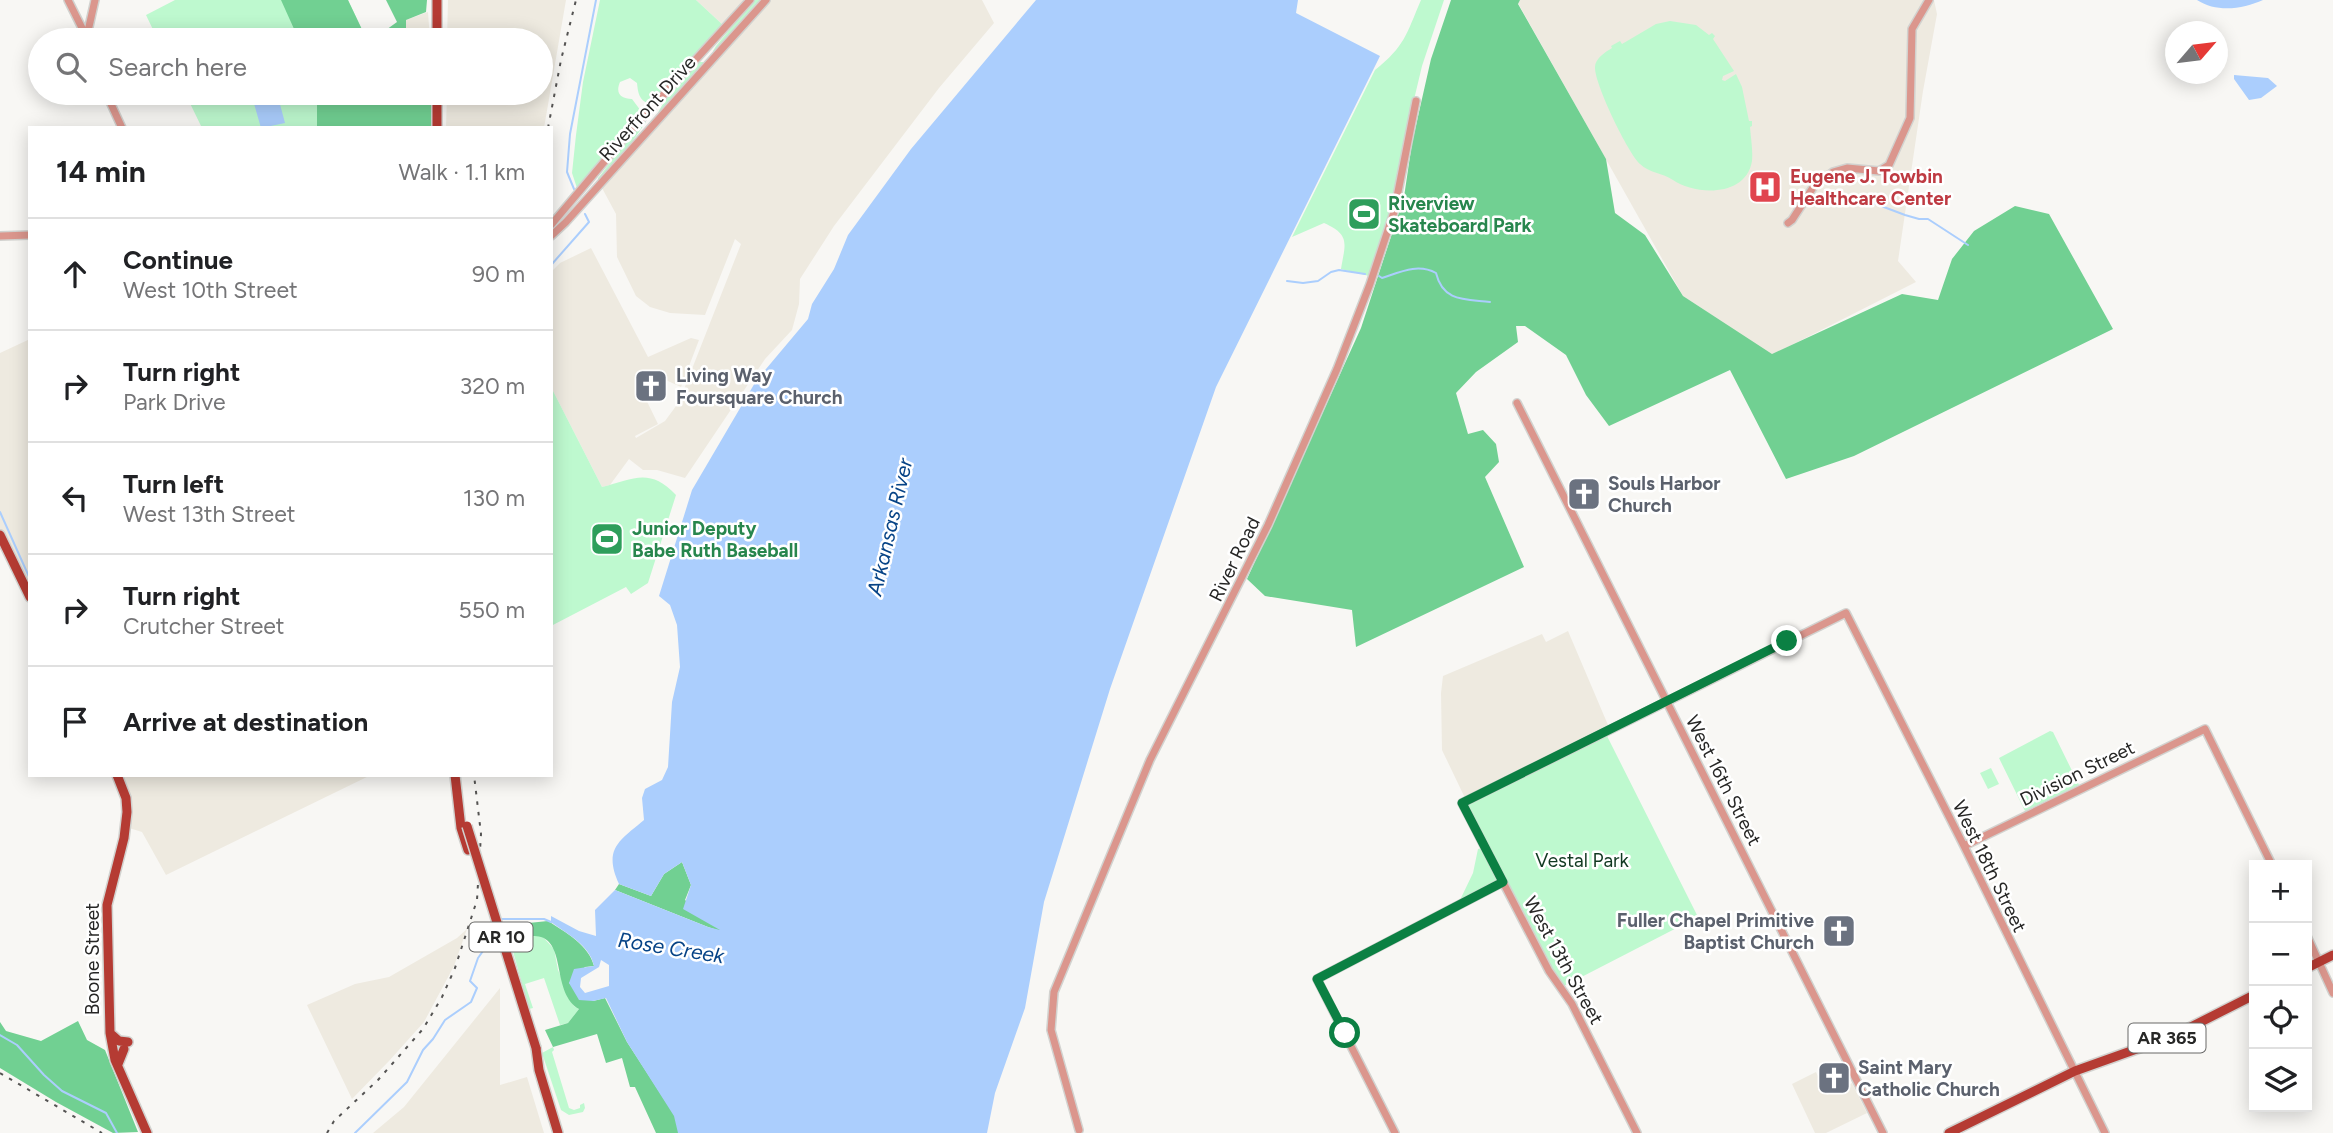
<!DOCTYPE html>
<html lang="en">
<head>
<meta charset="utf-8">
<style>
  body { margin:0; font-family:Figtree,sans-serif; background:#f6f6f6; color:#202124 }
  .controls { position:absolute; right:21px; bottom:21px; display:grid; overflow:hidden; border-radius:0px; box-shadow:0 4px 18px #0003 }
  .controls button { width:63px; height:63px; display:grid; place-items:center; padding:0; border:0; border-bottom:2px solid #e0e0e0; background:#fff; color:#202124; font:35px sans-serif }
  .compass { position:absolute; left:2165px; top:21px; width:63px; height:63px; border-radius:50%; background:#fff; box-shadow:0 4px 18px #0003; rotate:62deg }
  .stop { position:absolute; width:21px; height:21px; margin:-16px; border:5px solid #0b8043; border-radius:50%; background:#fff }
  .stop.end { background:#0b8043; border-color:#fff; box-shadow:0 2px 7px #0008 }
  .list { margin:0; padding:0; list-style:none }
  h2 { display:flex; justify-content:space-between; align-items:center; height:91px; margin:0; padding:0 28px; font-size:30px }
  h2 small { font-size:23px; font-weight:400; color:#757577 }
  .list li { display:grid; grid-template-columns:46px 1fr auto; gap:21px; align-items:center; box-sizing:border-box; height:112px; padding:0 28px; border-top:2px solid #e0e0e0 }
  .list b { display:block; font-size:26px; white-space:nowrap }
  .list p { margin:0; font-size:23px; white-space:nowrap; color:#757577 }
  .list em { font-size:23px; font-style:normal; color:#757577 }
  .icon { flex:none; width:38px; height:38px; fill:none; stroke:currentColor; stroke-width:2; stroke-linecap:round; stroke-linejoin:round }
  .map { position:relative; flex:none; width:2333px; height:1133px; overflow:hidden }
  .search { position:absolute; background:#fff; box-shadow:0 4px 18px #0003; left:28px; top:28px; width:525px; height:77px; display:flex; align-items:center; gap:18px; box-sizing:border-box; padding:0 24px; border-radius:38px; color:#757577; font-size:26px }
  .panel { position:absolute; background:#fff; box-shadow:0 4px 18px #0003; left:28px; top:126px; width:525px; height:651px; border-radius:0px }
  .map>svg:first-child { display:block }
  .built { fill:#eeeae0 }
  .green { fill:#bef9cf }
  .forest { fill:#71d092 }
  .water { fill:#abcefd; fill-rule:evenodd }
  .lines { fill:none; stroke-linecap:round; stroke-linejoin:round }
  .stream { stroke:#abcefd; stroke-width:2 }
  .minor-casing { stroke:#d2d2cf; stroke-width:10 }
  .major-casing { stroke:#d2d2cf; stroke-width:12 }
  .minor { stroke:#db968d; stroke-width:7 }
  .major { stroke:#b53b33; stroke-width:9 }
  .rail { stroke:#555453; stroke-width:2; stroke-dasharray:3.5 7; stroke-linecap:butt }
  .major-bridge-casing { stroke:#d2d2cf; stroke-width:12; stroke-linecap:butt }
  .major-bridge { stroke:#b53b33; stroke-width:9 }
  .route { stroke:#0b8043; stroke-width:9 }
  .labels { text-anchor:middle; stroke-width:5; stroke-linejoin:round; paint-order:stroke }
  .shield { fill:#fff; stroke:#686867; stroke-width:2 }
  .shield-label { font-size:18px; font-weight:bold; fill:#272726 }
  .street-label { font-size:19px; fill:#272726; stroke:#fff }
  .health-label { font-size:19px; font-weight:bold; fill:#be3a42; stroke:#fff; text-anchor:start }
  .leisure-label { font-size:19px; font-weight:bold; fill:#27864d; stroke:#fff; text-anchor:start }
  .worship-label { font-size:19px; font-weight:bold; fill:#5b616d; stroke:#fff; text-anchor:start }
  .park-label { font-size:19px; fill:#113921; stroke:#fff }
  .water-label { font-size:21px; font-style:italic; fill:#064386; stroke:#fff }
</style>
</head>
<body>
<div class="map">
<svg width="2333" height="1133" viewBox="0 0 2333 1133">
  <rect width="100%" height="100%" fill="#f8f7f4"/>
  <path class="built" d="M448 0H566L544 128H446L447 93H541V40H447Z
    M696 0H982L994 23 939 88 834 226 800 279 799 304 792 330 765 359 685 478 657 470H643L629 459 610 485 602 487 551 387V275L553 270 560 263 591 248 648 357 691 338 699 340 681 387 657 376 652 379 649 375 637 381 658 424 635 436 636 438 665 421 679 402 741 244 735 239 705 315 670 313 650 307 636 296 617 257 616 214 602 188 736 37Z
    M1520 0H1934L1937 14 1923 91 1898 261 1916 282 1772 355 1683 296 1518 3Z
    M428 12 430 40H406V20Z
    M30 339V597L0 535V353Z
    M1568 631 1608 725 1465 798 1442 750 1441 693 1443 676 1542 634 1546 642Z
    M117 775H371L166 875 142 832 126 827 127 812Z
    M467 929 454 966 424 1022 389 1061 352 1099 307 1005 355 984 389 977 457 938Z
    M500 988V1085L527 1077 544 1133H373L404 1107Z
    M1816 1072 1827 1095 1852 1083 1867 1113 1826 1133H1815L1792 1084Z"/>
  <path class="green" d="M175 0H348L367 40H158L146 15Z
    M600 0H696L724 26 653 102 649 104C639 100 638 93 637 83L630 78 620 82C615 94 621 98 632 99L641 111 640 119 578 191 572 173 576 135 583 82Z
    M754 0H761L741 24 714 52 713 51 716 46Z
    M1421 0H1444L1422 66 1407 129 1394 204 1369 276 1341 269C1345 244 1351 235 1324 223L1292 237 1375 70C1405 46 1406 35 1421 0Z
    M1670 21 1696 25 1709 35 1712 33 1715 36 1713 39 1734 71 1723 76 1722 80 1725 81 1736 74 1742 87 1749 121H1752V126L1750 127C1751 140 1753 150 1752 161 1746 198 1694 195 1673 180 1663 173 1649 173 1640 164 1628 153 1594 83 1595 67 1595 59 1605 52 1612 48L1611 46 1620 41 1622 44 1656 24Z
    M699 62H703V65L658 114C660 104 689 70 699 62Z
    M185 93H420L433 128H202Z
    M646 122 620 159 598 181V178C612 163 629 129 646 122Z
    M551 387 602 487C633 479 650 467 676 495L648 583 631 594 626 587 551 626Z
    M2050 731 2053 732 2079 785 2025 811 1999 758Z
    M1606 734 1698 917 1564 986 1550 967 1466 805Z
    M1991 768 1999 784 1988 789 1980 773Z
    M1482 848 1498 878 1497 881 1460 900 1473 873 1478 849Z
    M541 935 554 949 558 970 574 1006 579 1009 568 1023 560 1025 544 978 525 984 533 1008 529 1009 509 937Z
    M553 1047 554 1050 552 1052 569 1108 574 1110 580 1108V1105L584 1103 585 1108 583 1112 569 1115 561 1110 542 1053Z"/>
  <path class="forest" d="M281 0H348L367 40H299Z
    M386 0H427L426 12 406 20V40H372L397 22Z
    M1451 0H1520L1518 4 1606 159 1615 213 1645 235 1683 296 1772 354 1902 294 1938 300 1952 259 1974 231 2015 206 2049 214 2113 329 1854 456 1786 479 1730 370 1609 426 1586 395 1566 355 1525 326H1516L1518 342 1476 372 1456 393 1468 434 1483 430 1496 444 1499 462 1485 477 1524 567 1356 647 1352 610 1265 596 1247 579 1361 328 1404 197 1412 143 1431 59Z
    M317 93H425L431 103 434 128H317Z
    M682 862 691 885 685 900 723 932 708 927 615 890 619 884 651 896 664 874Z
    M548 921C565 932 589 945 594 966L585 967 569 983 593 1001 605 998 627 1042 675 1116 679 1133H656L635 1087H630L622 1058 606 1063 597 1034 553 1047 545 1030 568 1023 579 1009C552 993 566 945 541 937 533 935 521 937 513 937L509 925Z
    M78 1021 87 1040 105 1050 138 1132 113 1133 56 1102 0 1068V1022L6 1031 41 1041Z"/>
  <path class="water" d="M1036 0H1298L1296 13 1380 56 1216 387 1110 689 1044 902 1025 1008 995 1093 987 1133H678L674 1116 627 1042 606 998 593 1001 579 1000 569 983 574 969 594 966C590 945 567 934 551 922V916L579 931 596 936 595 910 615 890 708 927 720 930 683 909 691 885 682 862 664 874 651 896 619 884C603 849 619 841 644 820L642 798 645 789 662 780 668 767 672 702 680 667 677 625 670 605 659 596 692 490 756 381 808 319 812 304 834 269 848 235 911 149ZM601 960 609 965V986L585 993 580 987 581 978 599 967Z
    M2197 0H2263C2243 9 2217 13 2197 0Z
    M2234 75 2268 78 2277 86 2261 98 2249 100 2234 79Z
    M251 93H277L285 123 261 128Z"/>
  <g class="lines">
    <path class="stream" d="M574 189 567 172 570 134 596 0
      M1860 198 1905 215 1919 219H1928L1968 245
      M552 264 589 222 585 214
      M1379 276 1382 278C1400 272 1418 263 1436 273 1443 302 1465 299 1490 302
      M1287 281 1303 283 1318 281 1331 272 1339 270 1365 274
      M0 512 30 579
      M498 919H544L551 922
      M0 1035 17 1045 44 1075 62 1091 106 1113 117 1133
      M355 1133 407 1082 423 1050 433 1039 445 1020 471 1002 477 988 470 981 478 958 488 944 489 926 494 923"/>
    <defs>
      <path id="minor" d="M68 0 86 36
        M86 40 95 0
        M106 93 122 128
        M1788 223 1792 220 1814 186 1833 172 1847 168 1879 171 1889 165 1910 118 1912 29 1929 0
        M551 225 625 137 750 0
        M0 236 30 235
        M551 236 566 222 766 0
        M1517 403 1883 1133
        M1964 846 2205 729 2272 865
        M2307 936 2333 993
        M1079 1130 1051 1030 1054 992 1150 760 1268 525 1337 369 1370 284 1394 212 1416 101
        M1395 1133 1317 979 1503 882
        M1637 1133 1572 1004 1549 971 1462 803 1846 613 1964 846 2105 1133"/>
      <path id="major" d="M437 40V0
        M437 93V128
        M0 535 30 597
        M117 775 126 798 127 812 124 838 107 905 110 1033 115 1060 147 1133
        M455 775 461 828 468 850
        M2307 968 2333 955
        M110 1033 119 1041 128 1042
        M536 1048 539 1070 558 1133
        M118 1064 124 1049
        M1949 1133 2075 1071 2173 1036 2254 995"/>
    </defs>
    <use href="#minor" class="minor-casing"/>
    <use href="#major" class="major-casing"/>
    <use href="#minor" class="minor"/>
    <use href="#major" class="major"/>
    <path class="rail" d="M548 128 561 60 576 0
      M0 1073 102 1133
      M327 1133 334 1121 378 1080 423 1029 442 997 455 968 477 900 481 834 474 775"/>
    <defs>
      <path id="major-bridge" d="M467 826 536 1048"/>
    </defs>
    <use href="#major-bridge" class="major-bridge-casing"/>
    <use href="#major-bridge" class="major-bridge"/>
  </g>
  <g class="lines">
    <path class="route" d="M1345 1033 1317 979 1503 882 1462 803 1787 641"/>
  </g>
  <defs>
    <symbol id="hospital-square" viewBox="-11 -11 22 22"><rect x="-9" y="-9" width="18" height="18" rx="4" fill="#e0444e" stroke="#fff"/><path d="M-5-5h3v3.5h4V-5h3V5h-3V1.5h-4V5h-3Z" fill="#fff"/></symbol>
    <symbol id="stadium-square" viewBox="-11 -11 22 22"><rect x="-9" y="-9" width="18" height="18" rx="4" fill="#2e9e5b" stroke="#fff"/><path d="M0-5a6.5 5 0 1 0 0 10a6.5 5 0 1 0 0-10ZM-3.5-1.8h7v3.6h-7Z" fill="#fff"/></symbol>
    <symbol id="church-square" viewBox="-11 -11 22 22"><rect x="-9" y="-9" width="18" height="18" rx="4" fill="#6b7280" stroke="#fff"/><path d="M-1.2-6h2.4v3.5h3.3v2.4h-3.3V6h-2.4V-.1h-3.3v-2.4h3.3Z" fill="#fff"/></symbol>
  </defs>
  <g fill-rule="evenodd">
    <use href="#hospital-square" x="1746" y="168" width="38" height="38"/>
    <use href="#stadium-square" x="1345" y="195" width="38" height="38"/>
    <use href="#church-square" x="632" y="367" width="38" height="38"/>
    <use href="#church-square" x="1565" y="475" width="38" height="38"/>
    <use href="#stadium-square" x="588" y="520" width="38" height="38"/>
    <use href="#church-square" x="1820" y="912" width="38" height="38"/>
    <use href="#church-square" x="1815" y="1059" width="38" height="38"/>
  </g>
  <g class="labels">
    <g class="shield">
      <rect x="469.5" y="922.5" width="63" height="29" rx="5"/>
      <rect x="2128.5" y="1023.5" width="77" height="29" rx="5"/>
    </g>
    <g class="shield-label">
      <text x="501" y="943">AR 10</text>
      <text x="2167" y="1044">AR 365</text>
    </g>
    <g class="street-label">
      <text transform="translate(647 108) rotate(-48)" y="7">Riverfront Drive</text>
      <text transform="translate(1234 559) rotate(-64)" y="7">River Road</text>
      <text transform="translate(2077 773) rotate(-26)" y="7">Division Street</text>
      <text transform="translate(1724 780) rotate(63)" y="7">West 16th Street</text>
      <text transform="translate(1990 866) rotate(64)" y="7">West 18th Street</text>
      <text transform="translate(92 959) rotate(-90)" y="7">Boone Street</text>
      <text transform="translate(1564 960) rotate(61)" y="7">West 13th Street</text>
    </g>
    <g class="health-label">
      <text x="1790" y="183">Eugene J. Towbin<tspan x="1790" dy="22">Healthcare Center</tspan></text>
    </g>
    <g class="leisure-label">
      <text x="1388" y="210">Riverview<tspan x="1388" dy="22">Skateboard Park</tspan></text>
      <text x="632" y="535">Junior Deputy<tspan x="632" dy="22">Babe Ruth Baseball</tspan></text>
    </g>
    <g class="worship-label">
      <text x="676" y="382">Living Way<tspan x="676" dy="22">Foursquare Church</tspan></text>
      <text x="1608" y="490">Souls Harbor<tspan x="1608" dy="22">Church</tspan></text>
      <text x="1814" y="927" text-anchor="end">Fuller Chapel Primitive<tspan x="1814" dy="22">Baptist Church</tspan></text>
      <text x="1858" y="1074">Saint Mary<tspan x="1858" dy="22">Catholic Church</tspan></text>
    </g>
    <g class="park-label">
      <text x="1582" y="867">Vestal Park</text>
    </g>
    <g class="water-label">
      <text transform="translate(890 527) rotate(-77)" y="7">Arkansas River</text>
      <text transform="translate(671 948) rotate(9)" y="7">Rose Creek</text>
    </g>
  </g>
</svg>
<div class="controls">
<button>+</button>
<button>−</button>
<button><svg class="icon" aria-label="locate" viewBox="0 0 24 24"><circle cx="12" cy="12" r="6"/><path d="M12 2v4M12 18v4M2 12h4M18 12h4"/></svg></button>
<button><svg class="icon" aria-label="layers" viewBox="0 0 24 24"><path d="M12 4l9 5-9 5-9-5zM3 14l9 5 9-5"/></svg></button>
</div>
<svg class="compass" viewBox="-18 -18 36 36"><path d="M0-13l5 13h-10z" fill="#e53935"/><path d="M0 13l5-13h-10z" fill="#757577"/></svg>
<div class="stop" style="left:1345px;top:1033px"></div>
<div class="stop end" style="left:1787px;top:641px"></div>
<div class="search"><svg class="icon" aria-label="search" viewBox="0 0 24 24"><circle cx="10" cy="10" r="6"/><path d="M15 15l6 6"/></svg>Search here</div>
<section class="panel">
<h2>14 min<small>Walk · 1.1 km</small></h2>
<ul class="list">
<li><svg class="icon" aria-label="ahead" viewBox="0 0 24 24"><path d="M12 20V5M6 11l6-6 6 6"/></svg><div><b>Continue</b><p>West 10th Street</p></div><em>90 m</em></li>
<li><svg class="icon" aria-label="right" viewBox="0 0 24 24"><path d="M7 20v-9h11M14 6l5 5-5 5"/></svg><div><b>Turn right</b><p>Park Drive</p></div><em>320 m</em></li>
<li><svg class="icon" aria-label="left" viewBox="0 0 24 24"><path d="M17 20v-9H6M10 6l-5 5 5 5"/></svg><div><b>Turn left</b><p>West 13th Street</p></div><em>130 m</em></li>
<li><svg class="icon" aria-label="right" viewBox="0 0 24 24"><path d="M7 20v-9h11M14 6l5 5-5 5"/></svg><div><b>Turn right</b><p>Crutcher Street</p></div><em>550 m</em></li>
<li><svg class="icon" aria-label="arrive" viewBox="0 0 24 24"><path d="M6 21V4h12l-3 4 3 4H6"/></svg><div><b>Arrive at destination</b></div></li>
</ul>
</section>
</div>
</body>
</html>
